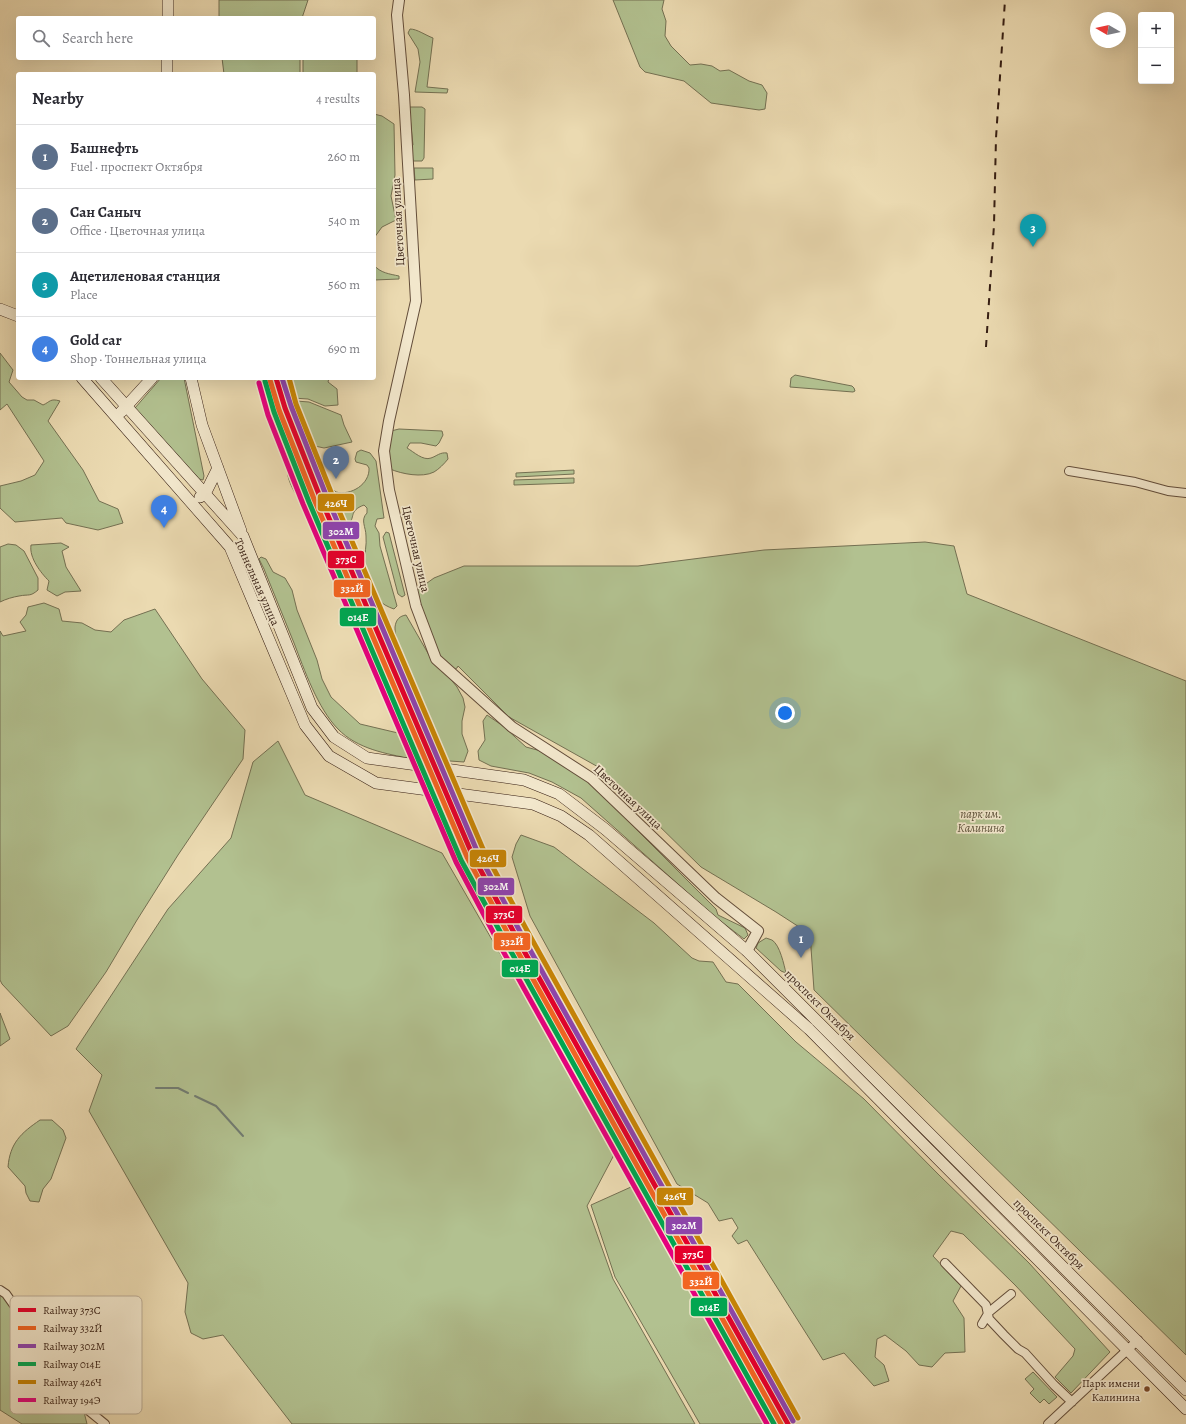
<!DOCTYPE html>
<html lang="en">
<head>
<meta charset="utf-8">
<style>
  body { margin:0; font-family:Alegreya,serif; background:#f2f2f3; color:#2b2b33 }
  .controls { position:absolute; right:12px; top:12px; display:grid; overflow:hidden; border-radius:4px; box-shadow:0 4px 16px #0002 }
  .controls button { width:36px; height:36px; display:grid; place-items:center; padding:0; border:0; border-bottom:1px solid #e1e1e2; background:#fff; color:#2b2b33; font:20px sans-serif }
  .compass { position:absolute; left:1090px; top:12px; width:36px; height:36px; border-radius:50%; background:#fff; box-shadow:0 4px 16px #0002; rotate:279deg }
  .you { position:absolute; left:785px; top:713px; width:14px; height:14px; margin:-10px; border:3px solid #fff; border-radius:50%; background:#1a73e8; box-shadow:0 0 0 6px #1a73e833 }
  .badge { display:grid; place-items:center; width:26px; height:26px; border-radius:50%; background:#ea580c; color:#fff; font-size:13px; font-weight:700 }
  .pin { position:absolute; translate:-50% -33px; filter:drop-shadow(0 1px 2px #0008) }
  .pin::after { content:''; position:absolute; top:21px; width:14px; height:12px; background:inherit; clip-path:polygon(0 0,100% 0,50% 100%) }
  .list { margin:0; padding:0; list-style:none }
  h2 { display:flex; justify-content:space-between; align-items:center; height:52px; margin:0; padding:0 16px; font-size:17px }
  h2 small { font-size:13px; font-weight:400; color:#7c7c81 }
  .list li { display:grid; grid-template-columns:26px 1fr auto; gap:12px; align-items:center; box-sizing:border-box; height:64px; padding:0 16px; border-top:1px solid #e1e1e2 }
  .list b { display:block; font-size:15px; white-space:nowrap }
  .list p { margin:0; font-size:13px; white-space:nowrap; color:#7c7c81 }
  .list em { font-size:13px; font-style:normal; color:#7c7c81 }
  .icon { flex:none; width:22px; height:22px; fill:none; stroke:currentColor; stroke-width:2; stroke-linecap:round; stroke-linejoin:round }
  .map { position:relative; flex:none; width:1186px; height:1424px; overflow:hidden }
  .search { position:absolute; background:#fff; box-shadow:0 4px 16px #0002; left:16px; top:16px; width:360px; height:44px; display:flex; align-items:center; gap:10px; box-sizing:border-box; padding:0 14px; border-radius:4px; color:#7c7c81; font-size:15px }
  .panel { position:absolute; background:#fff; box-shadow:0 4px 16px #0002; left:16px; top:72px; width:360px; height:308px; border-radius:4px }
  .map>svg:first-child { display:block }
  .green { fill:#b2c190; stroke:#747052 }
  .lines { fill:none; stroke-linecap:round; stroke-linejoin:round }
  .stream { stroke:#717c72; stroke-width:2 }
  .minor-casing { stroke:#634d3a; stroke-width:10 }
  .tertiary-casing { stroke:#634d3a; stroke-width:12 }
  .secondary-casing { stroke:#361e13; stroke-width:12 }
  .minor { stroke:#f2e7cc; stroke-width:8 }
  .tertiary { stroke:#f2e7cc; stroke-width:10 }
  .secondary { stroke:#f2e7cc; stroke-width:11 }
  .rail { stroke:#361e13; stroke-width:2; stroke-dasharray:7 7; stroke-linecap:butt }
  .rail-1-casing { stroke:#f2e7cc; stroke-width:8 }
  .rail-2-casing { stroke:#f2e7cc; stroke-width:8 }
  .rail-3-casing { stroke:#f2e7cc; stroke-width:8 }
  .rail-4-casing { stroke:#f2e7cc; stroke-width:8 }
  .rail-5-casing { stroke:#f2e7cc; stroke-width:8 }
  .rail-6-casing { stroke:#f2e7cc; stroke-width:8 }
  .rail-1 { stroke:#e4002b; stroke-width:5 }
  .rail-2 { stroke:#f26522; stroke-width:5 }
  .rail-3 { stroke:#8e44ad; stroke-width:5 }
  .rail-4 { stroke:#00a651; stroke-width:5 }
  .rail-5 { stroke:#c78405; stroke-width:5 }
  .rail-6 { stroke:#e5007d; stroke-width:5 }
  .bus-dot { fill:#7a4b2a; stroke:#f2e7cc; stroke-width:1.5 }
  .labels { text-anchor:middle; stroke-width:3.5; stroke-linejoin:round; paint-order:stroke }
  .bus-label { font-size:11px; fill:#361e13; stroke:#f2e7cc; text-anchor:end }
  .street-label { font-size:12px; fill:#361e13; stroke:#f2e7cc }
  .park-label { font-size:12px; font-style:italic; fill:#5b4f38; stroke:#f2e7cc }
  .key { fill:#f2e7cc; stroke:#baab94; stroke-width:1 }
  .key-label { font-size:11px; fill:#361e13 }
  .line-badge { stroke:#f2e7cc; stroke-width:1.5 }
  .badge-label { font-size:11px; text-anchor:middle; font-weight:bold; fill:#fff }
</style>
</head>
<body>
<div class="map">
<svg width="1186" height="1424" viewBox="0 0 1186 1424">
  <rect width="100%" height="100%" fill="#ebdab1"/>
  <filter id="stains"><feTurbulence type="fractalNoise" baseFrequency=".005" numOctaves="4"/><feColorMatrix values="0 0 0 0 .2 0 0 0 0 .09 0 0 0 0 .02 0 0 0 .5 -.17"/></filter>
  <radialGradient id="worn" r=".72"><stop offset=".6" stop-color="#630" stop-opacity="0"/><stop offset="1" stop-color="#630" stop-opacity=".3"/></radialGradient>
  <path class="green" d="M219 0H308L302 18H219Z
    M613 0H664L662 9 666 21 665 36 671 46 690 65 701 64 712 66 720 71 729 70 749 81 762 85 767 93 765 109 759 110 711 103 684 81 645 72 640 67Z
    M410 29C417 29 425 35 433 38L427 87 448 89 447 93 415 92 420 62 418 49 408 33Z
    M222 58H300V74H224Z
    M303 58H357V74H303Z
    M409 107H422L425 109 424 158 422 161H413L410 148 413 145Z
    M374 114 382 116 394 124 395 175 391 196 396 220 382 227 374 238Z
    M414 168H433V179L415 180Z
    M374 265C380 273 390 274 399 276V279L374 280Z
    M0 353 13 370 9 382 22 397 27 400H34L43 405C50 402 50 398 60 401L48 421 83 470 99 501 118 509 123 523 98 530 66 523 62 518 15 522 0 508V486L21 481 35 475 44 461 7 404 0 410Z
    M795 375 852 386 854 388 855 391 853 392 790 387 791 378Z
    M161 378H184L204 476 203 480 199 479 135 408Z
    M281 378H329L328 382 337 389 338 405 325 406 308 399 293 398 285 390Z
    M296 401 309 402 341 415 344 425 352 442 324 448 306 444 298 434 289 408Z
    M399 429 442 431 443 435 439 443 436 446 421 443H410L407 448C414 452 423 461 431 458 437 456 440 452 447 453L448 459C444 464 439 469 434 472 422 478 402 474 390 469L387 449 391 431Z
    M361 450 370 453 376 461 384 518 377 519 375 526 379 533 380 546 397 606 394 609C388 607 382 604 378 599 374 591 366 573 365 564 364 554 367 545 366 536 366 527 360 520 367 513V508L364 505C348 511 356 518 348 524 346 526 341 526 339 527 330 517 311 474 311 461 316 458 318 458 322 462L332 488 336 492C351 496 370 484 369 468L367 465 356 462 355 459 357 452Z
    M290 469 305 504 302 503C295 494 288 482 287 470Z
    M574 470V474L516 477V473Z
    M574 478V483L514 485V480Z
    M386 532 389 533 405 595 402 597 398 594 383 537Z
    M925 542 954 546 967 594 1186 681V1355L814 990 810 934 776 912 701 867 600 768 509 717 458 666 457 668 453 670 438 655 416 591 434 578 464 566H638L764 550Z
    M61 543 69 547 62 551 66 567 81 591 65 592 57 596 47 590 49 581C41 573 29 558 31 545Z
    M8 544 16 545 24 551 38 578V590C30 597 29 594 19 596 13 597 6 599 0 602V547Z
    M261 557 266 559 273 572 285 578 292 590 297 610 317 660 322 679 331 697 360 724 398 733 413 759C387 754 357 749 338 729 318 709 304 669 294 643 284 618 274 594 264 569L259 559Z
    M44 603 59 609 62 621 82 623 95 630 111 632 124 620 155 609 202 679 245 730 243 759 178 855 137 920 106 972 68 1026 51 1036 2 984 0 980V631L3 636 26 631 20 622 26 615 28 607Z
    M406 615 433 662 449 677 457 687 463 698 465 707 462 721V734L468 751 464 762 436 760C431 750 429 741 426 731 420 715 409 696 408 679 407 675 409 671 408 667 405 653 394 642 395 627 396 619 400 616 406 615Z
    M487 715 503 726 526 747 541 751 585 778 716 909 718 915 745 928 748 935 744 939 714 916 581 798 552 782 529 773 491 766 479 760 478 751 485 740 483 721Z
    M278 741 305 795 442 853 615 1153 587 1206 613 1279 695 1424H292L223 1335 203 1339 191 1333 185 1312 188 1283 89 1111 102 1075 76 1049 168 909 231 838 253 762Z
    M521 835 554 847 654 923 692 958 699 961 713 962 726 982 738 984 796 1042 864 1099 939 1175 1029 1263 1110 1352 1071 1393 1055 1377 1073 1356 1075 1349 1015 1285 963 1234 951 1231 933 1256 961 1286 953 1301 964 1318 965 1352 945 1353 932 1367 919 1365 906 1351 885 1335 877 1339 875 1357 884 1365 889 1381 874 1386 844 1353 823 1360 747 1240 738 1244 732 1236 738 1228 732 1218 719 1221 708 1203 677 1184 530 916 512 857 516 844Z
    M766 938C766 938 772 940 772 940 780 945 784 965 786 973L781 971 756 948 758 943Z
    M0 1013 10 1039 0 1046Z
    M40 1120H52L63 1130 66 1138 51 1179 43 1189 39 1202 30 1201 26 1193 25 1186 8 1167C10 1143 21 1133 40 1120Z
    M631 1187 764 1424H700L615 1277 591 1205Z
    M0 1294 4 1295 83 1408 87 1424H22L0 1410Z
    M1033 1372 1057 1397 1049 1404 1044 1399 1040 1403 1030 1393 1034 1389 1025 1379Z"/>
  <g class="lines">
    <path class="stream" d="M156 1088H178L188 1093
      M195 1096 216 1106 243 1136"/>
    <defs>
      <path id="minor" d="M1069 471 1135 482 1168 491 1186 493
        M945 1263 986 1305 989 1319 1004 1335 1018 1349 1025 1353 1054 1385 1072 1402
        M0 1290 6 1294 89 1411 105 1424
        M982 1324 989 1312 1011 1294
        M1048 1424 1138 1340"/>
      <path id="tertiary" d="M399 0 397 15 404 95 416 301 389 421 384 451 389 490 416 606 436 659 512 727 591 778 716 898 758 931 747 951"/>
      <path id="secondary" d="M168 18V0
        M167 74V58
        M0 309 18 316
        M82 378 230 547 305 725 329 756 376 783 533 804 561 816 589 835 809 1029 1186 1409
        M101 378 243 536 312 708 334 737 367 758 524 780 559 794 605 829 747 951 1186 1390
        M191 378 202 425 241 531
        M121 412 152 378
        M200 497 205 494 218 468"/>
    </defs>
    <use href="#minor" class="minor-casing"/>
    <use href="#tertiary" class="tertiary-casing"/>
    <use href="#secondary" class="secondary-casing"/>
    <use href="#minor" class="minor"/>
    <use href="#tertiary" class="tertiary"/>
    <use href="#secondary" class="secondary"/>
    <path class="rail" d="M986 347 994 225 996 138 1005 0"/>
    <defs>
      <path id="rail-1" d="M276 378 285 408 320 497 472 854 519 942 788 1424"/>
      <path id="rail-2" d="M270 380 279 410 314 499 467 857 514 945 781 1424"/>
      <path id="rail-3" d="M282 378 291 406 326 495 477 851 524 939 793 1421"/>
      <path id="rail-4" d="M265 381 274 412 309 502 461 860 509 948 774 1424"/>
      <path id="rail-5" d="M289 378 296 404 331 492 483 849 530 936 798 1418"/>
      <path id="rail-6" d="M259 383 268 415 303 504 456 862 503 951 767 1424"/>
    </defs>
    <use href="#rail-1" class="rail-1-casing"/>
    <use href="#rail-2" class="rail-2-casing"/>
    <use href="#rail-3" class="rail-3-casing"/>
    <use href="#rail-4" class="rail-4-casing"/>
    <use href="#rail-5" class="rail-5-casing"/>
    <use href="#rail-6" class="rail-6-casing"/>
    <use href="#rail-1" class="rail-1"/>
    <use href="#rail-2" class="rail-2"/>
    <use href="#rail-3" class="rail-3"/>
    <use href="#rail-4" class="rail-4"/>
    <use href="#rail-5" class="rail-5"/>
    <use href="#rail-6" class="rail-6"/>
  </g>
  <circle class="bus-dot" cx="1147" cy="1389" r="3.5"/>
  <g class="labels">
    <g class="bus-label">
      <text x="1140" y="1387">Парк имени<tspan x="1140" dy="14">Калинина</tspan></text>
    </g>
    <g class="street-label">
      <text transform="translate(398 222) rotate(-93)" y="4">Цветочная улица</text>
      <text transform="translate(416 549) rotate(77)" y="4">Цветочная улица</text>
      <text transform="translate(257 582) rotate(66)" y="4">Тоннельная улица</text>
      <text transform="translate(628 797) rotate(43)" y="4">Цветочная улица</text>
      <text transform="translate(820 1005) rotate(45)" y="4">проспект Октября</text>
      <text transform="translate(1049 1234) rotate(45)" y="4">проспект Октября</text>
    </g>
    <g class="park-label">
      <text x="981" y="818">парк им.<tspan x="981" dy="14">Калинина</tspan></text>
    </g>
  </g>
  <rect x="10" y="1296" width="132" height="118" rx="6" class="key"/>
  <rect x="18" y="1308" width="18" height="4" fill="#e4002b"/>
  <rect x="18" y="1326" width="18" height="4" fill="#f26522"/>
  <rect x="18" y="1344" width="18" height="4" fill="#8e44ad"/>
  <rect x="18" y="1362" width="18" height="4" fill="#00a651"/>
  <rect x="18" y="1380" width="18" height="4" fill="#c78405"/>
  <rect x="18" y="1398" width="18" height="4" fill="#e5007d"/>
  <g class="key-label">
    <text x="43" y="1314">Railway 373C</text>
    <text x="43" y="1332">Railway 332Й</text>
    <text x="43" y="1350">Railway 302М</text>
    <text x="43" y="1368">Railway 014Е</text>
    <text x="43" y="1386">Railway 426Ч</text>
    <text x="43" y="1404">Railway 194Э</text>
  </g>
  <g class="line-badge">
    <rect x="317" y="493" width="38" height="19" rx="4" fill="#c78405"/>
    <rect x="322" y="521" width="38" height="19" rx="4" fill="#8e44ad"/>
    <rect x="327" y="550" width="38" height="19" rx="4" fill="#e4002b"/>
    <rect x="333" y="579" width="38" height="19" rx="4" fill="#f26522"/>
    <rect x="339" y="607" width="38" height="20" rx="4" fill="#00a651"/>
    <rect x="469" y="849" width="38" height="19" rx="4" fill="#c78405"/>
    <rect x="477" y="877" width="38" height="19" rx="4" fill="#8e44ad"/>
    <rect x="485" y="905" width="38" height="19" rx="4" fill="#e4002b"/>
    <rect x="493" y="932" width="38" height="19" rx="4" fill="#f26522"/>
    <rect x="501" y="959" width="38" height="19" rx="4" fill="#00a651"/>
    <rect x="656" y="1187" width="38" height="19" rx="4" fill="#c78405"/>
    <rect x="665" y="1216" width="38" height="19" rx="4" fill="#8e44ad"/>
    <rect x="674" y="1245" width="38" height="19" rx="4" fill="#e4002b"/>
    <rect x="682" y="1271" width="38" height="19" rx="4" fill="#f26522"/>
    <rect x="690" y="1297" width="38" height="20" rx="4" fill="#00a651"/>
  </g>
  <g class="badge-label">
    <text x="336" y="507">426Ч</text>
    <text x="341" y="535">302М</text>
    <text x="346" y="563">373C</text>
    <text x="352" y="592">332Й</text>
    <text x="358" y="621">014Е</text>
    <text x="488" y="862">426Ч</text>
    <text x="496" y="890">302М</text>
    <text x="504" y="918">373C</text>
    <text x="512" y="945">332Й</text>
    <text x="520" y="972">014Е</text>
    <text x="675" y="1200">426Ч</text>
    <text x="684" y="1229">302М</text>
    <text x="693" y="1258">373C</text>
    <text x="701" y="1285">332Й</text>
    <text x="709" y="1311">014Е</text>
  </g>
  <rect width="100%" height="100%" filter="url(#stains)"/>
  <rect width="100%" height="100%" fill="url(#worn)"/>
</svg>
<div class="controls">
<button>+</button>
<button>−</button>
</div>
<svg class="compass" viewBox="-18 -18 36 36"><path d="M0-13l5 13h-10z" fill="#e53935"/><path d="M0 13l5-13h-10z" fill="#7c7c81"/></svg>
<div class="you"></div>
<div class="pin badge" style="left:801px;top:958px;background:#5c6f8a">1</div>
<div class="pin badge" style="left:336px;top:479px;background:#5c6f8a">2</div>
<div class="pin badge" style="left:1033px;top:247px;background:#0f9aa8">3</div>
<div class="pin badge" style="left:164px;top:528px;background:#3f7fe0">4</div>
<div class="search"><svg class="icon" aria-label="search" viewBox="0 0 24 24"><circle cx="10" cy="10" r="6"/><path d="M15 15l6 6"/></svg>Search here</div>
<section class="panel">
<h2>Nearby<small>4 results</small></h2>
<ul class="list">
<li><span class="badge" style="background:#5c6f8a">1</span><div><b>Башнефть</b><p>Fuel · проспект Октября</p></div><em>260 m</em></li>
<li><span class="badge" style="background:#5c6f8a">2</span><div><b>Сан Саныч</b><p>Office · Цветочная улица</p></div><em>540 m</em></li>
<li><span class="badge" style="background:#0f9aa8">3</span><div><b>Ацетиленовая станция</b><p>Place</p></div><em>560 m</em></li>
<li><span class="badge" style="background:#3f7fe0">4</span><div><b>Gold car</b><p>Shop · Тоннельная улица</p></div><em>690 m</em></li>
</ul>
</section>
</div>
</body>
</html>
